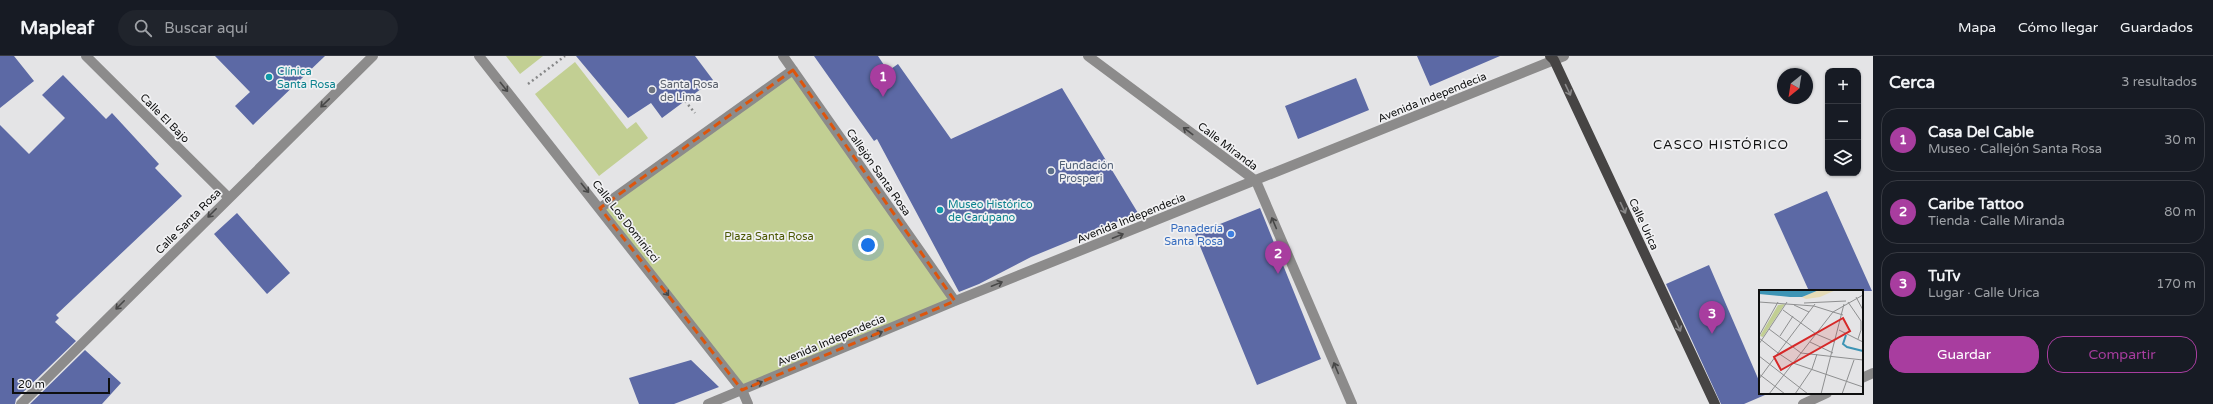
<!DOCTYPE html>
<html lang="es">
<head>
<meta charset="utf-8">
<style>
  body { margin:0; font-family:"Varela Round",sans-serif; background:#20242c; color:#f1f3f6 }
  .controls { position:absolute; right:12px; top:12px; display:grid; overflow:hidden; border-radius:8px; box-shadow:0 1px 3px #0004 }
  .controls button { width:36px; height:36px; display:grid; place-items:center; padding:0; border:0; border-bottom:1px solid #363941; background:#171b24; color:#f1f3f6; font:20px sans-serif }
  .compass { position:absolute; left:1777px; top:12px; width:36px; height:36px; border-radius:50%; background:#171b24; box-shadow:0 1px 3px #0004; rotate:210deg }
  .scale { position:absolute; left:12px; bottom:10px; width:98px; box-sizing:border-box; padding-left:4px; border:2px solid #0e0f0f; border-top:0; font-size:11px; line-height:14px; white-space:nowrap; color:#0e0f0f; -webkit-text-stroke:3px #f1f1f3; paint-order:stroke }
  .you { position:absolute; left:868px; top:189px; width:14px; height:14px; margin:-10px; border:3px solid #fff; border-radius:50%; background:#1a73e8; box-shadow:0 0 0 6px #1a73e833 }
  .badge { display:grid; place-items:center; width:26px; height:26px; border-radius:50%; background:#a83d9f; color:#fff; font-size:13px; font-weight:700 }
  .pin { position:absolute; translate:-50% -33px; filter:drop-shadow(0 1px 2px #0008) }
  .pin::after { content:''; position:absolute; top:21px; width:14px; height:12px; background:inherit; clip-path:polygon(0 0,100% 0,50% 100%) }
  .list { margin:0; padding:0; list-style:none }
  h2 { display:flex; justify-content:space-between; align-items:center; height:52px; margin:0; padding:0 16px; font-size:17px }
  h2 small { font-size:13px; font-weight:400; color:#9ea1a6 }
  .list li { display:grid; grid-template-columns:26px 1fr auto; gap:12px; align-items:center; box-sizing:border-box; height:64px; margin:0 8px 8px; padding:0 8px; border:1px solid #363941; border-radius:16px }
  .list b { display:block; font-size:15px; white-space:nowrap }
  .list p { margin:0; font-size:13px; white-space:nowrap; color:#9ea1a6 }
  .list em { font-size:13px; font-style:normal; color:#9ea1a6 }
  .actions { display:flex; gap:8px; padding:12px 16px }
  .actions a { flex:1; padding:9px 0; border:1px solid #a83d9f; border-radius:16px; text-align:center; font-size:14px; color:#a83d9f }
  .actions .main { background:#a83d9f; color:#fff }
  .icon { flex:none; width:22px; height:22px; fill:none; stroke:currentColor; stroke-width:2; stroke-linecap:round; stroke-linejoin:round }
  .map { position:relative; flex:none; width:1873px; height:348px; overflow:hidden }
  header { display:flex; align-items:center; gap:24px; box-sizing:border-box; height:56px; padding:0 20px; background:#171b24; border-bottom:1px solid #363941 }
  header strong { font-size:19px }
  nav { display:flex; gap:22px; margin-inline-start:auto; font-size:14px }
  .search { width:280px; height:36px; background:#20242c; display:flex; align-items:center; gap:10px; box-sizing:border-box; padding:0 14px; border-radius:22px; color:#9ea1a6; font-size:15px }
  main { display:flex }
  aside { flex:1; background:#171b24 }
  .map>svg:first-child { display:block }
  .green { fill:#c2cf93 }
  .building { fill:#5c69a5 }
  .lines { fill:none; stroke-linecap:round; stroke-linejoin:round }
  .path { stroke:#878889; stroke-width:2.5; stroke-dasharray:2 3; stroke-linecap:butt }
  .minor { stroke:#8c8b8b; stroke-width:10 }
  .major { stroke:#464444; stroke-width:10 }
  .oneway { stroke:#474747 }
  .oneway2 { stroke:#8a898a }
  .marked { fill:none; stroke:#dd550c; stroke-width:3; stroke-dasharray:8 5; stroke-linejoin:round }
  .culture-dot { fill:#0f9aa8; stroke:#f1f1f3; stroke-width:1.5 }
  .worship-dot { fill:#6b7280; stroke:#f1f1f3; stroke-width:1.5 }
  .service-dot { fill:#5c6f8a; stroke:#f1f1f3; stroke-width:1.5 }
  .shop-dot { fill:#3f7fe0; stroke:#f1f1f3; stroke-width:1.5 }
  .labels { text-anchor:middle; stroke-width:3.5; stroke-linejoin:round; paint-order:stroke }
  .culture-label { font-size:11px; fill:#0d838f; stroke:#f1f1f3; text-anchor:start }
  .worship-label { font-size:11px; fill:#5b616d; stroke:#f1f1f3; text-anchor:start }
  .street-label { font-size:11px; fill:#0e0f0f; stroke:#f1f1f3 }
  .service-label { font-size:11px; fill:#4e5e75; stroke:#f1f1f3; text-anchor:start }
  .shop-label { font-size:11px; fill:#366cbe; stroke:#f1f1f3; text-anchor:end }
  .park-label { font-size:11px; fill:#4c5803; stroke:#f1f1f3 }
  .quarter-label { font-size:13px; letter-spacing:1px; fill:#0e0f0f; stroke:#f1f1f3 }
  .inset-river { fill:none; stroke:#3d94b5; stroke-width:2 }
  .inset-road { fill:none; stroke:#8e8f90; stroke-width:1 }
  .view { fill:#d62828; fill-opacity:0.15; stroke:#d62828; stroke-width:2 }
  .inset-edge { fill:none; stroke:#0e0f0f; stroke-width:2 }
</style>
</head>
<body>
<header>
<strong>Mapleaf</strong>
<div class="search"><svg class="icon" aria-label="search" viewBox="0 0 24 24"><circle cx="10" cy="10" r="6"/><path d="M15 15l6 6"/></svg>Buscar aquí</div>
<nav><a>Mapa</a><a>Cómo llegar</a><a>Guardados</a></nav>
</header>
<main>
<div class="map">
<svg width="1873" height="348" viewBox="0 0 1873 348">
  <rect width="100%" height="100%" fill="#e4e4e6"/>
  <path class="green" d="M506 0H543L520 18Z
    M575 6 627 73 636 66 648 82 599 120 535 38Z
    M793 14 955 245 742 334 600 152Z"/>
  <path class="building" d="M0 0H14L34 25 0 52Z
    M215 0H325L253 69 235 50 250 36Z
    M576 0H695L713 24 662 62 651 47 628 62Z
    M814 0H878L888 15 898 8 951 83 1062 32 1138 157 1031 201 979 228 959 236 877 83 874 85Z
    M1417 0H1500L1430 30Z
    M63 19 106 63 112 57 159 108 155 112 182 140 56 259 59 262 55 266 76 285 16 343 15 348H0V69L29 98 65 62 42 39Z
    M1356 22 1369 54 1298 83 1285 50Z
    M1827 135 1872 235H1809L1774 158Z
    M1260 152 1321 303 1257 329 1195 178Z
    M237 157 290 217 267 238 214 178Z
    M1709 209 1760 327V337H1764L1765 339 1744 348H1721L1666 228Z
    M85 294 121 327 102 348H30Z
    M691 304 719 331 674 348H639L629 322Z"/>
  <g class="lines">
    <path class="path" d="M528 28 565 0
      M685 45 695 57"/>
    <path class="minor" d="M86 0 228 141
      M479 0 742 334 748 348
      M783 0 955 245
      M1088 0 1256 125 1352 348
      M600 152 793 14
      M1862 322 1873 317
      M21 348 373 0
      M708 348 955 245 1564 0
      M1803 348 1827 337"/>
    <path class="major" d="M1550 0 1554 4 1715 348"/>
  </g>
  <defs><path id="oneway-shaft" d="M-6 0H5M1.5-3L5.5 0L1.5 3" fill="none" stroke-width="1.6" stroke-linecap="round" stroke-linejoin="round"/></defs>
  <g class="oneway">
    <use href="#oneway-shaft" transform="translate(504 31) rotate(51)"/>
    <use href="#oneway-shaft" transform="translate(325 47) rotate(136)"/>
    <use href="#oneway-shaft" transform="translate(1188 75) rotate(-143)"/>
    <use href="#oneway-shaft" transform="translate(585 132) rotate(51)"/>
    <use href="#oneway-shaft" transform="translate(212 157) rotate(135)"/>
    <use href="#oneway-shaft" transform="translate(1274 167) rotate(-113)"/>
    <use href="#oneway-shaft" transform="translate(1118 180) rotate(-22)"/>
    <use href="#oneway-shaft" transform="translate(997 228) rotate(-22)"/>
    <use href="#oneway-shaft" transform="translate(665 235) rotate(52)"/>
    <use href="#oneway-shaft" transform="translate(120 249) rotate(135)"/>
    <use href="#oneway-shaft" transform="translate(877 278) rotate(-23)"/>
    <use href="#oneway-shaft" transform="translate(1336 312) rotate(-113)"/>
    <use href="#oneway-shaft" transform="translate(757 328) rotate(-23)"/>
  </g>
  <g class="oneway2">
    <use href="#oneway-shaft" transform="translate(1568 34) rotate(65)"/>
    <use href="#oneway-shaft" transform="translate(1623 152) rotate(65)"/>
    <use href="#oneway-shaft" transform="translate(1678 270) rotate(65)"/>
  </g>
  <path class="marked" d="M793 14 955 245 742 334 600 152Z"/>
  <g class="culture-dot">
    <circle cx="269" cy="21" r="4"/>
    <circle cx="940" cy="154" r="4"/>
  </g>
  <circle class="worship-dot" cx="652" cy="34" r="4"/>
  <circle class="service-dot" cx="1051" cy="115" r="4"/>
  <circle class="shop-dot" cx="1231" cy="178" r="4"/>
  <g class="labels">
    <g class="culture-label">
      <text x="277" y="19">Clínica<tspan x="277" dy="13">Santa Rosa</tspan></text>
      <text x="948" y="152">Museo Histórico<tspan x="948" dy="13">de Carúpano</tspan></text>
    </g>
    <g class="worship-label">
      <text x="660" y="32">Santa Rosa<tspan x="660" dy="13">de Lima</tspan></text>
    </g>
    <g class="street-label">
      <text transform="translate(1432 41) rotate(-22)" y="4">Avenida Independecia</text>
      <text transform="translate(165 62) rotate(45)" y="4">Calle El Bajo</text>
      <text transform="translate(1228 90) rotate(37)" y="4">Calle Miranda</text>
      <text transform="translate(879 116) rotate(55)" y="4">Callejón Santa Rosa</text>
      <text transform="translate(1131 162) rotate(-22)" y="4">Avenida Independecia</text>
      <text transform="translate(188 165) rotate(-45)" y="4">Calle Santa Rosa</text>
      <text transform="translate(626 165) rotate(52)" y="4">Calle Los Dominicci</text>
      <text transform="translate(1644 168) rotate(65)" y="4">Calle Urica</text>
      <text transform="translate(831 284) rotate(-23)" y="4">Avenida Independecia</text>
    </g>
    <g class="service-label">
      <text x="1059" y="113">Fundación<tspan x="1059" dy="13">Prosperi</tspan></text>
    </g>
    <g class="shop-label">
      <text x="1223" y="176">Panadería<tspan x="1223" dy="13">Santa Rosa</tspan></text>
    </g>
    <g class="park-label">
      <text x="769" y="184">Plaza Santa Rosa</text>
    </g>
    <g class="quarter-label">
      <text x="1721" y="93">CASCO HISTÓRICO</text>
    </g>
  </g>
  <g transform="translate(1759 234)">
    <rect width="104" height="104" fill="#e4e4e6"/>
    <path d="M26 14 4 47 1 46 19 15Z" fill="#c2cf93"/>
    <path d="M60 0H77L61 7 47 9 43 7Z" fill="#e5dbb6"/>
    <path d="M0 0H60L43 7H31L0 4Z" fill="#3d94b5"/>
    <path class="inset-river" d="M87 45 84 54 88 57 104 61"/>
    <path class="inset-road" d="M97 7 104 20M0 12 55 16 74 22 104 5M89 12 102 31V40L99 49M45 13 87 11M56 14 19 63 34 73 104 97M35 15 50 22M24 20 57 44 76 52M10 39 42 63 104 70M80 40 104 52M0 46 19 12M21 46 34 26M0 48 19 63 0 89M51 52 74 63M0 54 28 12M0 66 49 104M0 84 26 104M10 104 74 22 84 25M36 104 53 79 58 64M62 104 85 14M83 104 95 70"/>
    <path class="view" d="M84 28 91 41 22 80 15 67Z"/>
    <rect width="104" height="104" class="inset-edge"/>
  </g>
</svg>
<div class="controls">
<button>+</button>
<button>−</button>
<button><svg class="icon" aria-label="layers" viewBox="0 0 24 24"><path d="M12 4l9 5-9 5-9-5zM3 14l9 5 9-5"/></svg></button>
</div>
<svg class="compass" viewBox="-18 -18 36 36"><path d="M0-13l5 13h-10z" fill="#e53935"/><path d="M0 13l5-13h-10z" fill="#9ea1a6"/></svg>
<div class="scale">20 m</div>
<div class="you"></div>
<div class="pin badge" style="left:883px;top:41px">1</div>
<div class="pin badge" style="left:1278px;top:218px">2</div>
<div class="pin badge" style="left:1712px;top:278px">3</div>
</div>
<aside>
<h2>Cerca<small>3 resultados</small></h2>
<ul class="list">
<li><span class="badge">1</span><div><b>Casa Del Cable</b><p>Museo · Callejón Santa Rosa</p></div><em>30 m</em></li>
<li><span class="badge">2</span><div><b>Caribe Tattoo</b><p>Tienda · Calle Miranda</p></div><em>80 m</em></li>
<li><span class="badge">3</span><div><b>TuTv</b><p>Lugar · Calle Urica</p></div><em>170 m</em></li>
</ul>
<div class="actions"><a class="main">Guardar</a><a>Compartir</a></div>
</aside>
</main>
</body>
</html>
